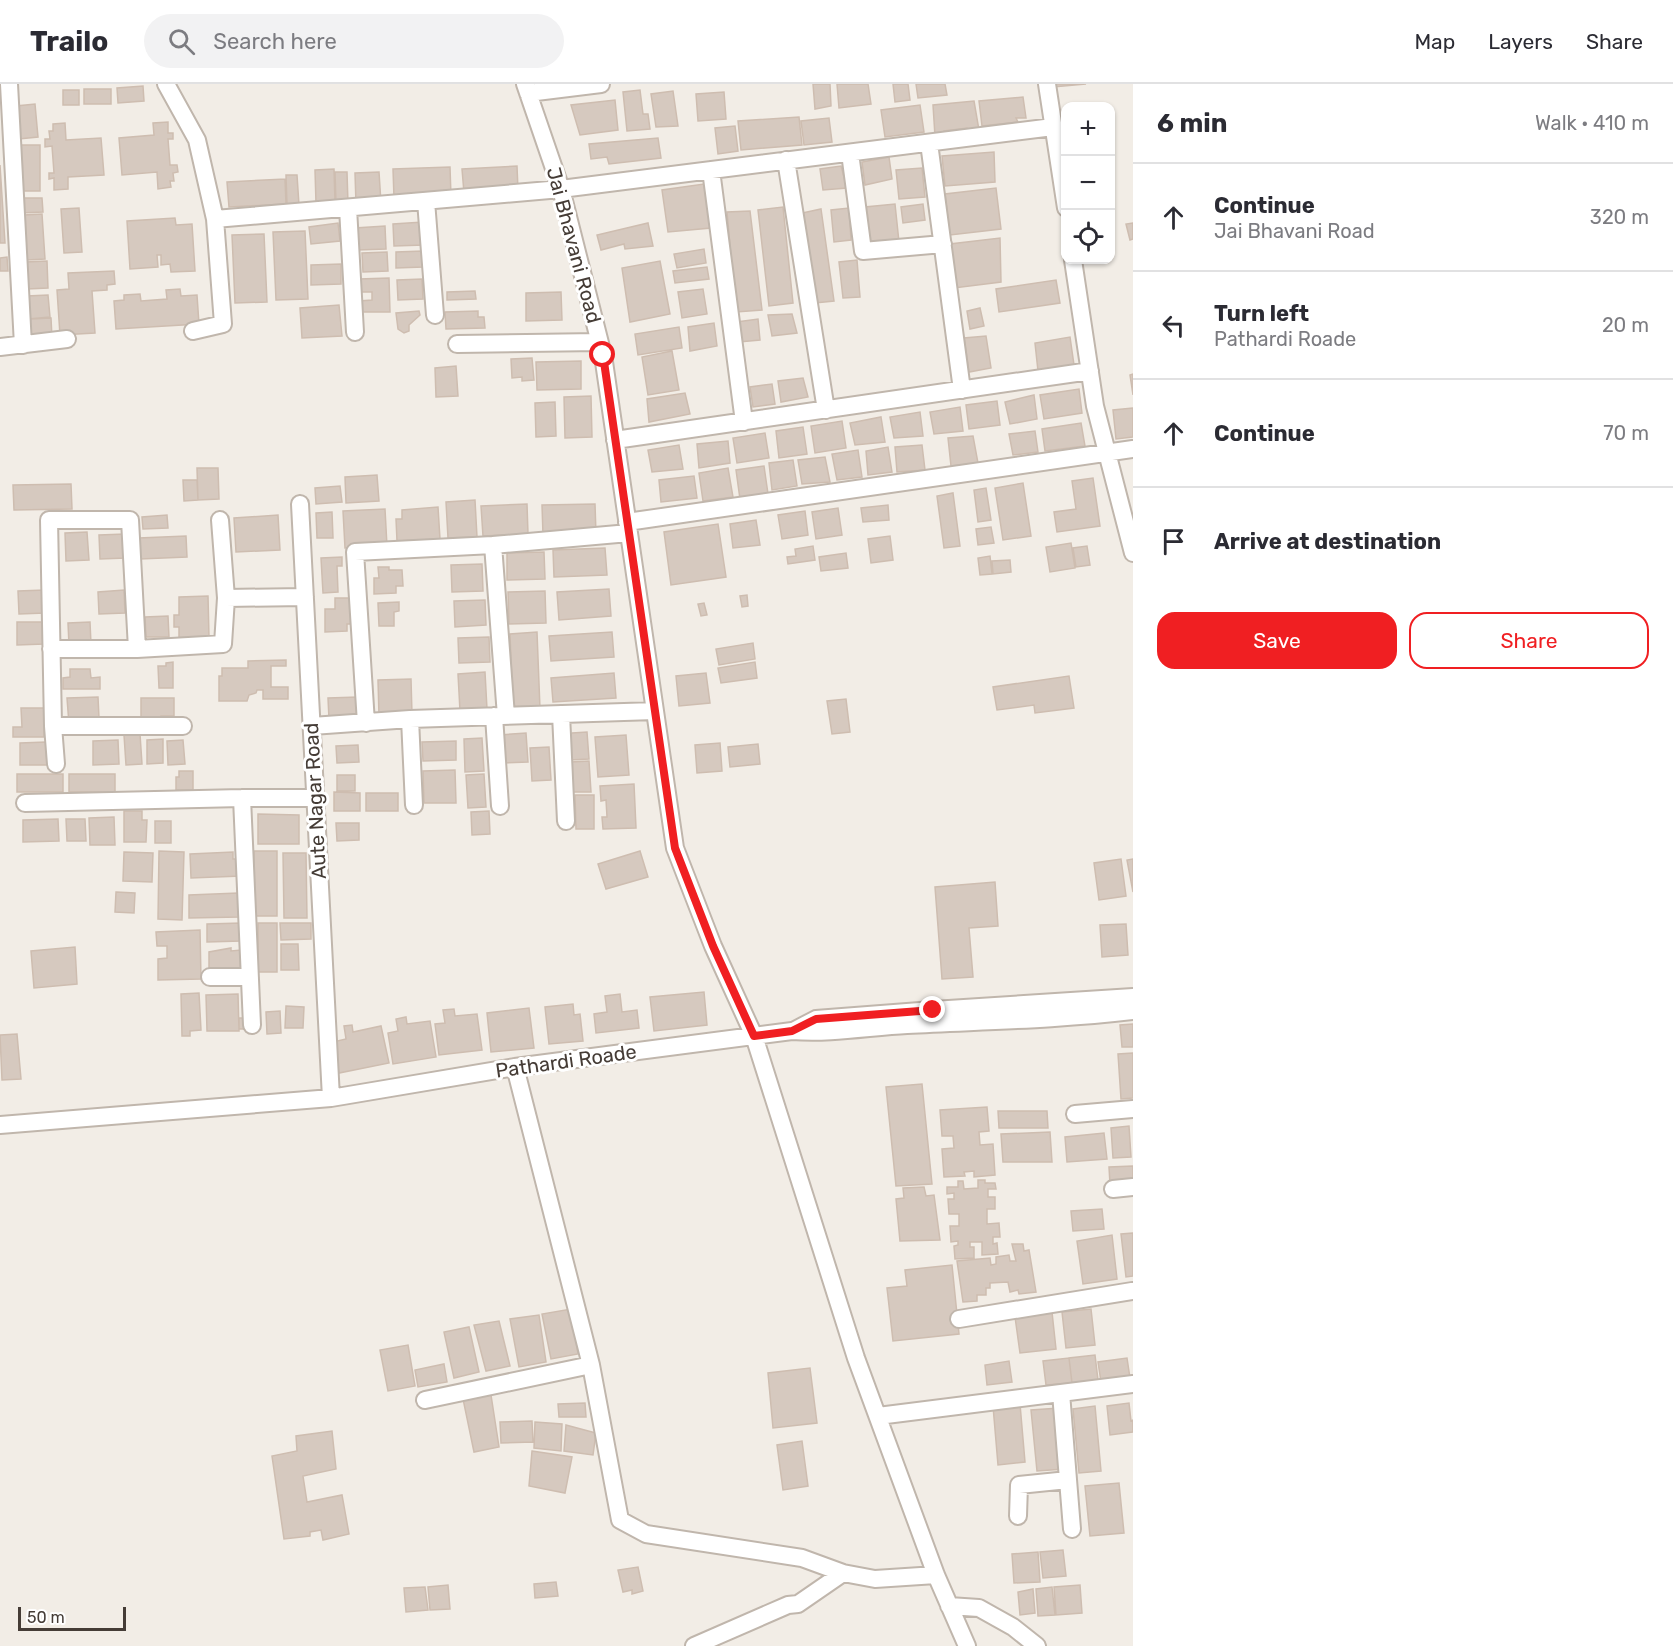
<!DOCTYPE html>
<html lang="en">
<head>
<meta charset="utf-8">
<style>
  body { margin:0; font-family:Rubik,sans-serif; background:#f2f2f3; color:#2b2b33 }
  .controls { position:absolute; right:18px; top:18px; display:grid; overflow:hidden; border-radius:12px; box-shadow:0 2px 4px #0004 }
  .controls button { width:54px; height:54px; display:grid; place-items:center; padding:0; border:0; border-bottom:2px solid #e1e1e2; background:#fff; color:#2b2b33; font:30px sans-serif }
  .scale { position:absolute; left:18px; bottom:15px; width:108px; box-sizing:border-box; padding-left:6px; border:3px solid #453c36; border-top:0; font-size:16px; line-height:21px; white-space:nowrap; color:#453c36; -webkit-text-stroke:4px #fff; paint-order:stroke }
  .stop { position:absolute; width:18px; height:18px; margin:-14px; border:4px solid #f01f22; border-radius:50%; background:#fff }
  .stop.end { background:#f01f22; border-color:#fff; box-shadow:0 2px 6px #0008 }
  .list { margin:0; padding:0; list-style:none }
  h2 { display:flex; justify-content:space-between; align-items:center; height:78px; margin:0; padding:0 24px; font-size:26px }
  h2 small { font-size:20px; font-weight:400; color:#7c7c81 }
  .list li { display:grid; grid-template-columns:39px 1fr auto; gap:18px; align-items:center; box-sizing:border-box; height:108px; padding:0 24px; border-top:2px solid #e1e1e2 }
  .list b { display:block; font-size:22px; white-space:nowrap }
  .list p { margin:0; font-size:20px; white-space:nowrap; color:#7c7c81 }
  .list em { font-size:20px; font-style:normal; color:#7c7c81 }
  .actions { display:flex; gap:12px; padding:18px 24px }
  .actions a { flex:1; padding:14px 0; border:2px solid #f01f22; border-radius:18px; text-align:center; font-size:21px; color:#f01f22 }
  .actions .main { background:#f01f22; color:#fff }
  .icon { flex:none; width:33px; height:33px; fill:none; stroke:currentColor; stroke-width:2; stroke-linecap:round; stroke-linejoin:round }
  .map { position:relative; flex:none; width:1133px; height:1562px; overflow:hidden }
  header { display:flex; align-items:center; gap:36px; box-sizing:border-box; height:84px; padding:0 30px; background:#fff; border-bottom:2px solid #e1e1e2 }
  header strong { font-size:28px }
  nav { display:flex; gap:33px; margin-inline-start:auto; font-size:21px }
  .search { width:420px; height:54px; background:#f2f2f3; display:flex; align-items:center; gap:15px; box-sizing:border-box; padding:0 21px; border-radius:33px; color:#7c7c81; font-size:22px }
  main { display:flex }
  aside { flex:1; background:#fff }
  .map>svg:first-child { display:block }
  .building { fill:#d6c9bf; stroke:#cebdb0; stroke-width:1.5 }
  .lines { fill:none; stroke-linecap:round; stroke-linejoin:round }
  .minor-casing { stroke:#c0b6ac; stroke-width:20 }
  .minor { stroke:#fff; stroke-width:16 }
  .route { stroke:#f01f22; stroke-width:8 }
  .labels { text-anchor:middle; stroke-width:6; stroke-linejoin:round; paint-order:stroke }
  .street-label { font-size:20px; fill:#453c36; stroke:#fff }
</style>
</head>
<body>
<header>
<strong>Trailo</strong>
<div class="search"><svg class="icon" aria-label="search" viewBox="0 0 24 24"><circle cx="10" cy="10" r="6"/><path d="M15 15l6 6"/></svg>Search here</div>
<nav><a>Map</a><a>Layers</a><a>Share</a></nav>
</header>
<main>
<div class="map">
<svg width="1133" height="1562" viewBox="0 0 1133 1562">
  <rect width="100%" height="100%" fill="#f2ede6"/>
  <path class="building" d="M813 0H830L831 22 815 25Z
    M837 0H868L871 20 839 24Z
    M893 0H908L910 16 895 18Z
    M916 0H945L947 11 918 14Z
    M1052 0H1086L1053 3Z
    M143 2 144 17 118 19 117 4Z
    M84 5H111V20H84Z
    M63 6H79V21H63Z
    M640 6 643 30H648L650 45 627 47 623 8Z
    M673 7 678 42 656 43 651 10Z
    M724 8 726 35 698 37 696 10Z
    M1023 13 1026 34H1016L1018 38 982 42 979 17Z
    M615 16 618 46 580 51 571 21Z
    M974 17 979 46 967 47V44L944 47V50L935 52 933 21Z
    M35 20 38 53 19 55 16 22Z
    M920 21 924 48 885 53 881 26Z
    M799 33 802 61 741 66 738 37Z
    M829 34 832 58 804 61 801 37Z
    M168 38V49H173V55H168L170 81H177L178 88 173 89 174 97H170L171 103 158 105 157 88 122 91 119 54 154 51 153 39Z
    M65 39 66 56 101 54 104 91 68 93V105L54 106V94L49 95V89H54L52 62 45 63V55H50L49 47H53V40Z
    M735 42 738 67 718 70 715 44Z
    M658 54 661 74 609 80 607 73 591 75 589 60Z
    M21 61H40V107H22Z
    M994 68 995 98 945 102 942 72Z
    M889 73 892 95 865 101 862 78Z
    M0 81 5 159H0Z
    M517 82 518 106 464 109 462 85Z
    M841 82 847 104 823 106 820 85Z
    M450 83 451 112 394 114 393 85Z
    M922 84 925 113 899 115 896 86Z
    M334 85 335 119H316L315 86Z
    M335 88H347L348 120H336Z
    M379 88 381 119 356 120 355 89Z
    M286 91H297L299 121 287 122Z
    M285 95 286 120 229 123 227 98Z
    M704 100 711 144 668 148 662 106Z
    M996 104 1001 145 950 151 945 110Z
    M20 114H42L43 128 20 129Z
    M895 120 899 158 870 161 865 123Z
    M923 120 925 136 903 139 901 123Z
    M783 123 793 219 769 222 758 126Z
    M79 124 82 168 64 169 61 125Z
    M849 124 851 156 834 158 831 126Z
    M821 125 834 217 815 219 802 129Z
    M750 127 762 226 736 228 727 128Z
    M42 130 45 175 27 176 24 131Z
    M175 134 176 141 192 140 195 187 171 188 170 180 161 181V171H157L158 183 130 185 127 137Z
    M423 138 424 161 394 162 393 140Z
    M338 139 340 157 311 160 309 143Z
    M648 139 653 162 625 165 624 160 601 166 597 151Z
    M1133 139V155L1130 156 1126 140Z
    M385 142 386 165 357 166 355 144Z
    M305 147 308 215 276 216 273 148Z
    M264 150 267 218 235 219 232 151Z
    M1000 154 1001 198 954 204 950 160Z
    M704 165 706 179 677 184 674 170Z
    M423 167V183L396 184V168Z
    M387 168 388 187 363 188 362 169Z
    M7 173 8 187H0V174Z
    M857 176 860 213 843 214 839 178Z
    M47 177 48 204 27 205 26 178Z
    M660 177 670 230 630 238 622 184Z
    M341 180V200L311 201V181Z
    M707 183 709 195 675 199 673 187Z
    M114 187 115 200 107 201V206L92 207 95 249 60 251 57 206 69 205 68 189Z
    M389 194 390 228H360L359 217 372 216V208H359V195Z
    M422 195 423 215 398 216 397 196Z
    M1056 196 1060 219 999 228 996 205Z
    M180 205 181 212 197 211 199 240 116 245 114 217 124 216V211L140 210 141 217 167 215 166 206Z
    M703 205 707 230 682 234 678 208Z
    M475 207 476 215 447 216V208Z
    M561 208 562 236 526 237V209Z
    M48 211 50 233 28 235 27 212Z
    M339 221 342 252 302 254 300 224Z
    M980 224 984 242 970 245 967 227Z
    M419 227 420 231 409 241V247L404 249 398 245 396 229Z
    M478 227V233H484L485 244 446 245 445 228Z
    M792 230 797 249 772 252 768 231Z
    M51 234 52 254 31 258 30 235Z
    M758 235 760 256 739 258 737 238Z
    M714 239 717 262 690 267 688 243Z
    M679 243 682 264 638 271 635 250Z
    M986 252 991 284 969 288 964 254Z
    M1070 253 1074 281 1038 287 1035 259Z
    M672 267 679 306 648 311 642 273Z
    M532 274 534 296 522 297V293L512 294 511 275Z
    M581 277V305L537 306 536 278Z
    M456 282 458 312 436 313 435 284Z
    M1133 290V311L1130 291Z
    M803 294 808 313 781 318 778 297Z
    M772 300 775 320 753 323 750 303Z
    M1079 305 1082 329 1044 335 1040 311Z
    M685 309 690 330 649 338 647 315Z
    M1034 311 1037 335 1010 340 1005 318Z
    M591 312 592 353 565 354 564 313Z
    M997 317 1000 341 969 345 966 321Z
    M555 318 556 352 536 353 535 319Z
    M960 323 963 347 934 350 930 328Z
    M1133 324V353L1116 355 1113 326Z
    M920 328 923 352 894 354 890 333Z
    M881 333 885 358 855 361 850 339Z
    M842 337 846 364 815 369 811 342Z
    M1081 339 1085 362 1045 367 1042 345Z
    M803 343 807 370 779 374 776 347Z
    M1035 347 1038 368 1013 371 1009 350Z
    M765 349 769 374 737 379 733 354Z
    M973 352 978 379 951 382 948 354Z
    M728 357 730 379 699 384 697 360Z
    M679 361 683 385 652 388 648 366Z
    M922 361 925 386 897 388 895 363Z
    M888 363 892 388 868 391 866 367Z
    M858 366 862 393 837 396 832 370Z
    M825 373 830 398 802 400 798 376Z
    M793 376 797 402 772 406 769 379Z
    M764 382 768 410 740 415 736 386Z
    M197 384H218L219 415 198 416Z
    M728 384 733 413 703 417 699 389Z
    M377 391 379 417 346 419 345 393Z
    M694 392 697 414 661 418 659 396Z
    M1093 394 1100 442 1057 448 1054 428 1076 425 1072 397Z
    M183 396H197L198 416 184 417Z
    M1023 399 1031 452 1003 456 995 404Z
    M71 400 72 425 14 426 13 401Z
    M340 402 342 418 316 420 315 404Z
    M986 404 991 436 978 438 974 406Z
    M953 409 960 462 944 464 937 412Z
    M475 416 477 453 448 454 446 418Z
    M527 420 528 450 483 452 481 422Z
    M595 420 596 450 543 451 542 421Z
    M888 421 889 436 863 438 861 424Z
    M438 423 440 455 397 457 396 435H402V426Z
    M838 424 842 451 816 455 812 428Z
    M385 425 387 462 345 464 343 427Z
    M805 427 808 451 782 455 778 431Z
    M332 428 333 454H317L316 429Z
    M167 431 168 444 143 445 142 433Z
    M278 431 280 466 236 468 234 434Z
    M756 436 760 461 733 464 730 440Z
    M718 440 726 493 671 501 664 448Z
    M991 443 994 459 978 461 976 445Z
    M87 448 89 476 66 477 65 449Z
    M125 450 126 474 100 475 99 451Z
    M186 452 187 473 140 475 139 454Z
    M890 452 893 476 871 479 868 455Z
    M1071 459 1075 484 1050 488 1046 463Z
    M813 462 815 476 788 480 787 473 796 472 795 465Z
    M1087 462 1090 481 1076 483 1073 464Z
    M605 464 607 491 554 493 553 466Z
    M544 468 545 495 507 496V469Z
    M846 469 848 484 821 487 819 473Z
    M990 472 992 490 980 491 978 474Z
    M342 473V482H337L338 508 323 509 321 474Z
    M1010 476 1011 488 993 490 992 477Z
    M482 480 483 507 452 508 451 481Z
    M378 483H389V486H402L403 502H396V509L374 510V494H379Z
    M609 505 611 532 559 536 557 508Z
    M45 506V529L19 530 18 507Z
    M124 506 125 529 99 530 98 508Z
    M545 507 546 539 509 540 508 508Z
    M747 511 748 522 742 523 740 512Z
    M208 512 209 553 179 554V543H174V531H179V513Z
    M335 514H353L354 540H347V547L325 548V525H335Z
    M485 516 486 541 455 543 454 517Z
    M399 518V527L394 528V542H379L378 519Z
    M704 519 707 531 701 532 698 520Z
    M168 532 169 553H146L145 533Z
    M17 538H43L44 560 17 561Z
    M90 538 91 560 69 561 68 539Z
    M537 548 540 625 513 626 510 550Z
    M612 548 614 573 551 577 549 552Z
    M489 553 490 578 459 579 458 554Z
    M753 559 755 575 719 581 716 565Z
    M286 576V582H271V603H288V615H263V606H257L256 609 249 611 247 617H219V592H222V584H248V577Z
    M173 578V604H159L158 582H166V579Z
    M755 578 757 594 721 599 718 584Z
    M70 585H90L91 594 100 593V605H63V594L70 593Z
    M485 588 487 625 460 627 458 590Z
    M614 589 616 614 553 618 551 594Z
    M706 589 710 619 679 622 676 592Z
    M1069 592 1074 624 1035 629 1034 621 997 626 993 603Z
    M411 595 412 630 379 632 378 596Z
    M98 613 99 634 69 640 67 614Z
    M358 613 359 633 329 635 328 614Z
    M141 614H174V632H161V639L141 640Z
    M846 615 850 648 832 650 827 617Z
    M21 624H44V653H13V643H22Z
    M587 648 589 675 570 676 569 653 572 649Z
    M526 649 528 678 501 679 499 651Z
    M140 650 142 680 126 681 124 651Z
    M626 651 629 691 598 693 595 653Z
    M482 654 484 687 465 688 464 655Z
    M163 655V679L147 680V656Z
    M118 656 119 680 93 681V657Z
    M183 656 185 680 168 681 167 657Z
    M456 657V676L423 677 422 658Z
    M46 658 47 681H20V659Z
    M720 659 722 687 697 689 695 661Z
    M758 660 760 680 730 683 728 663Z
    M358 661 359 678 337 679 336 662Z
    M549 663 551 696 532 697 530 664Z
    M589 677 591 708H573L571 678Z
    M455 686 456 719H424L423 687Z
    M179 687H193V706H176V693H179Z
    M17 690H63V708H17Z
    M69 690H115V708H69Z
    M484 690 486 723 468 724 466 691Z
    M337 691H355V707H337Z
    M634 700 636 744 603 745 602 733H607L606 716 601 717 600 702Z
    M334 708 360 709V727H334Z
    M366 709H398V727H366Z
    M575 711H594V745H576Z
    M124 727H142V736H147L146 758H124Z
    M489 727 490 750 472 751 471 728Z
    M258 730 299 731V760H258Z
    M114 733 115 761H90L89 734Z
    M58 735 59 757 23 758V736Z
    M66 735H85L86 757H67Z
    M155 737H171V759H155Z
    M336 739H359V756L337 757Z
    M159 767 184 768 182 836 158 835Z
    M254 767H277V832H254Z
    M640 767 648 793 606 805 598 780Z
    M124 768 153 769 152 798 123 797Z
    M233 768V775H240L241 792 191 794 190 770Z
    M283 769H306L307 834H284Z
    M1121 775 1126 812 1099 816 1094 779Z
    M1133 775V808L1127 776Z
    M995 798 998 842 969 844 973 893 942 895 935 803Z
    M116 808 135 809 134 829 115 828Z
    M238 809 239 833 189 834V811Z
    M241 839V857L207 858V840Z
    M258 839H277V888H258Z
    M280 839H311V855L281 856Z
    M1126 840 1128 871 1102 873 1100 841Z
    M200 846 201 895 158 896V875L167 874V862H157L156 848Z
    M281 860H298L299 886H281Z
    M75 863 77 900 34 904 31 867Z
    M231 864V867L241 866V889L209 890V868Z
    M704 908 707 941 654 947 650 913Z
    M199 909 201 946 190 947V952H182L181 910Z
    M238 910 239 947H207L206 911Z
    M620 910 622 928 637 926 639 944 596 949 594 930 607 928 605 912Z
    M573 920 574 931 580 930 583 957 549 960 545 923Z
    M286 922 304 923 303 944H285Z
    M529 924 534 964 491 968 487 929Z
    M454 925 455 932 477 930 482 966 439 971 435 940 445 939 443 926Z
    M280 927 281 949 267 950 266 928Z
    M406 933 407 940 430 937 436 973 393 980 388 949 398 947 396 935Z
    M239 934H246L247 945H239Z
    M1133 940V963H1122L1120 941Z
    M352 941 353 948 381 942 389 979 339 989 333 958 346 955 344 942Z
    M17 950 21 995 2 996 0 951Z
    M1133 969V1014L1121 1015 1118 970Z
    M922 1000 932 1100 896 1102 886 1003Z
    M987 1023 989 1047 979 1048 980 1061 993 1060 995 1091 974 1093V1087L964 1088 965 1092 944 1093 942 1065 954 1064 953 1052H942L940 1026Z
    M998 1027H1047L1048 1044H999Z
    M1129 1042 1131 1073 1113 1074 1111 1044Z
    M1050 1048 1052 1078H1003L1001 1050Z
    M1104 1049 1107 1075 1067 1078 1065 1053Z
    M1133 1082V1099L1110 1100 1109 1083Z
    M978 1096H985V1099H995L996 1105H988V1113H995V1125H987V1140L999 1139 1000 1153H993V1160L997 1159 998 1170 982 1171V1158H970V1163H974V1174L955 1175 954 1162 958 1161V1157L951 1158 950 1142H959V1130H949L948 1115H954V1109L947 1110V1103H958V1097H963L964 1105 978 1104Z
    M924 1103 926 1112 934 1111 940 1156 900 1157 896 1115 904 1114 903 1104Z
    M1102 1125 1104 1145 1073 1147 1071 1127Z
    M1133 1149V1192L1126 1193 1121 1150Z
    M1112 1151 1117 1195 1083 1200 1077 1157Z
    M1012 1160H1023L1024 1167 1029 1166 1036 1208 1019 1210 1018 1206 1010 1208 1008 1198 990 1199V1204H986V1211H977V1217L963 1218 957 1177 990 1174 991 1181 996 1180V1173L1009 1171 1010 1177H1016Z
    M952 1181 959 1250 893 1257 887 1204 907 1202 905 1186Z
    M571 1225 578 1270 551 1275 542 1230Z
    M1091 1225 1095 1261 1066 1264 1062 1228Z
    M1052 1228 1056 1265 1020 1269 1015 1233Z
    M539 1231 546 1278 519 1283 510 1235Z
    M499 1237 510 1282 486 1287 474 1241Z
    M469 1243 479 1288 454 1294 444 1248Z
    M408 1261 415 1302 388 1307 380 1266Z
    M1095 1271 1098 1296 1072 1299 1069 1274Z
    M1069 1274 1072 1299 1046 1301 1043 1277Z
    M1127 1274 1130 1294 1101 1298 1098 1278Z
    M1009 1277 1012 1298 987 1301 985 1281Z
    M444 1280 447 1298 418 1303 415 1286Z
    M810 1284 817 1339 773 1344 768 1289Z
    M491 1311 499 1363 474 1368 463 1315Z
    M585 1319 586 1333H559L558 1320Z
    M1129 1319 1131 1337 1133 1336V1348L1110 1351 1107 1322Z
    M1020 1320 1025 1378 998 1381 993 1322Z
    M1095 1322 1101 1387 1079 1389 1073 1325Z
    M1059 1324 1064 1385 1037 1387 1031 1326Z
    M532 1337 533 1358 501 1359 500 1338Z
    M535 1338 562 1340 561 1367 534 1364Z
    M566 1341 596 1349 593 1371 564 1367Z
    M332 1347 336 1385 303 1392 307 1418 342 1411 349 1450 323 1456 321 1446 310 1448V1452L284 1455 272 1372 297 1367 296 1352Z
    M802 1357 808 1402 783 1406 777 1361Z
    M532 1367 572 1373 565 1409 529 1402Z
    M1119 1399 1124 1449 1090 1452 1085 1402Z
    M1063 1466 1066 1492 1043 1494 1040 1468Z
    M1038 1468 1040 1498 1014 1499 1012 1470Z
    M638 1483 643 1507 632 1510V1506L623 1508 618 1486Z
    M556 1498 558 1512 535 1514 534 1500Z
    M448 1501 450 1525 430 1526 428 1503Z
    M1080 1501 1082 1529 1056 1531 1054 1503Z
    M425 1503 428 1526 406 1528 404 1504Z
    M1052 1503 1055 1531 1038 1532 1036 1505Z
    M1033 1505 1035 1529 1020 1531 1018 1508Z"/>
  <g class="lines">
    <defs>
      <path id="minor" d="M9 0 23 261
        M166 0 197 56 215 135 223 240 193 247
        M525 0 561 105 603 271 675 764 713 862 754 952 856 1274 936 1491 967 1562
        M1047 0 1066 124
        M528 9 601 0
        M929 59 962 306
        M850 69 863 167 943 160
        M786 76 826 326
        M711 86 744 338
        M426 117 435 231
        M348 124 355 248
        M215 135 561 105 1053 43
        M1073 176 1095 322 1133 469
        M457 260 599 258
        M0 263 67 255
        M615 356 1090 287
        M300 420 331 1014
        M627 438 1133 365
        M226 514 305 513
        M51 565H137L223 560 226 514 220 436
        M561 630 566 737
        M494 632 500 722
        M506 632 493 461 629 449
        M410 635 414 721
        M366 639 355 468 493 461
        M53 642H183
        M312 642 410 635 655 627
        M56 680 53 642 49 436H130L137 565
        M242 714 252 941
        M25 719 242 714H315
        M210 893H250
        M793 947 816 935 933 926 1133 913
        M515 983 591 1281 620 1436 646 1450 802 1474 843 1489 875 1495 936 1491
        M1075 1030 1133 1025
        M0 1041 331 1014 515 983 792 947C831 950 869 943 907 941 982 937 1058 936 1133 927
        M1113 1105 1133 1103
        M959 1235 1132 1207
        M1061 1309 1072 1445
        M425 1316 591 1281
        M878 1332 1133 1300
        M1018 1432 1019 1401 1068 1396
        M949 1522 979 1524 1013 1543 1037 1562
        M694 1562 788 1521 798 1520 843 1489"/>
    </defs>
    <use href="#minor" class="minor-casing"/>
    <use href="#minor" class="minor"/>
  </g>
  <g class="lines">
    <path class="route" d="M603 271 675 764 713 862 754 952 792 947 816 935 933 926"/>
  </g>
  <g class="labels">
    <g class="street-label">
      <text transform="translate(574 161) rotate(75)" y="7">Jai Bhavani Road</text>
      <text transform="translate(315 717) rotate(-93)" y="7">Aute Nagar Road</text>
      <text transform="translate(566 977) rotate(-8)" y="7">Pathardi Roade</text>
    </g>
  </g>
</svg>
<div class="controls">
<button>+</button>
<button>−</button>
<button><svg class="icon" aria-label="locate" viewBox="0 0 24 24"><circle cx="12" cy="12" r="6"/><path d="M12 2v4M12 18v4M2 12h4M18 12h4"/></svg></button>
</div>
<div class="scale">50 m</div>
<div class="stop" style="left:603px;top:271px"></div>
<div class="stop end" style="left:933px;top:926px"></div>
</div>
<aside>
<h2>6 min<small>Walk · 410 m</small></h2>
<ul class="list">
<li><svg class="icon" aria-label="ahead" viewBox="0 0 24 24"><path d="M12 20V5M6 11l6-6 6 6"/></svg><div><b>Continue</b><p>Jai Bhavani Road</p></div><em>320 m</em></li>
<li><svg class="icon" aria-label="left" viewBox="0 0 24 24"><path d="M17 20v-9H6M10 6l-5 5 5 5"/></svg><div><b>Turn left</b><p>Pathardi Roade</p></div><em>20 m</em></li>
<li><svg class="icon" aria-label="ahead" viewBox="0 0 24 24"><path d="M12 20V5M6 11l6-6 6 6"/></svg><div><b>Continue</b></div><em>70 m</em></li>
<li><svg class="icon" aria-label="arrive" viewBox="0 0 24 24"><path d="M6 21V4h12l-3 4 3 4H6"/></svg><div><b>Arrive at destination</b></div></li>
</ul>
<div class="actions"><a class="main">Save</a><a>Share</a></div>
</aside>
</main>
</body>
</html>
